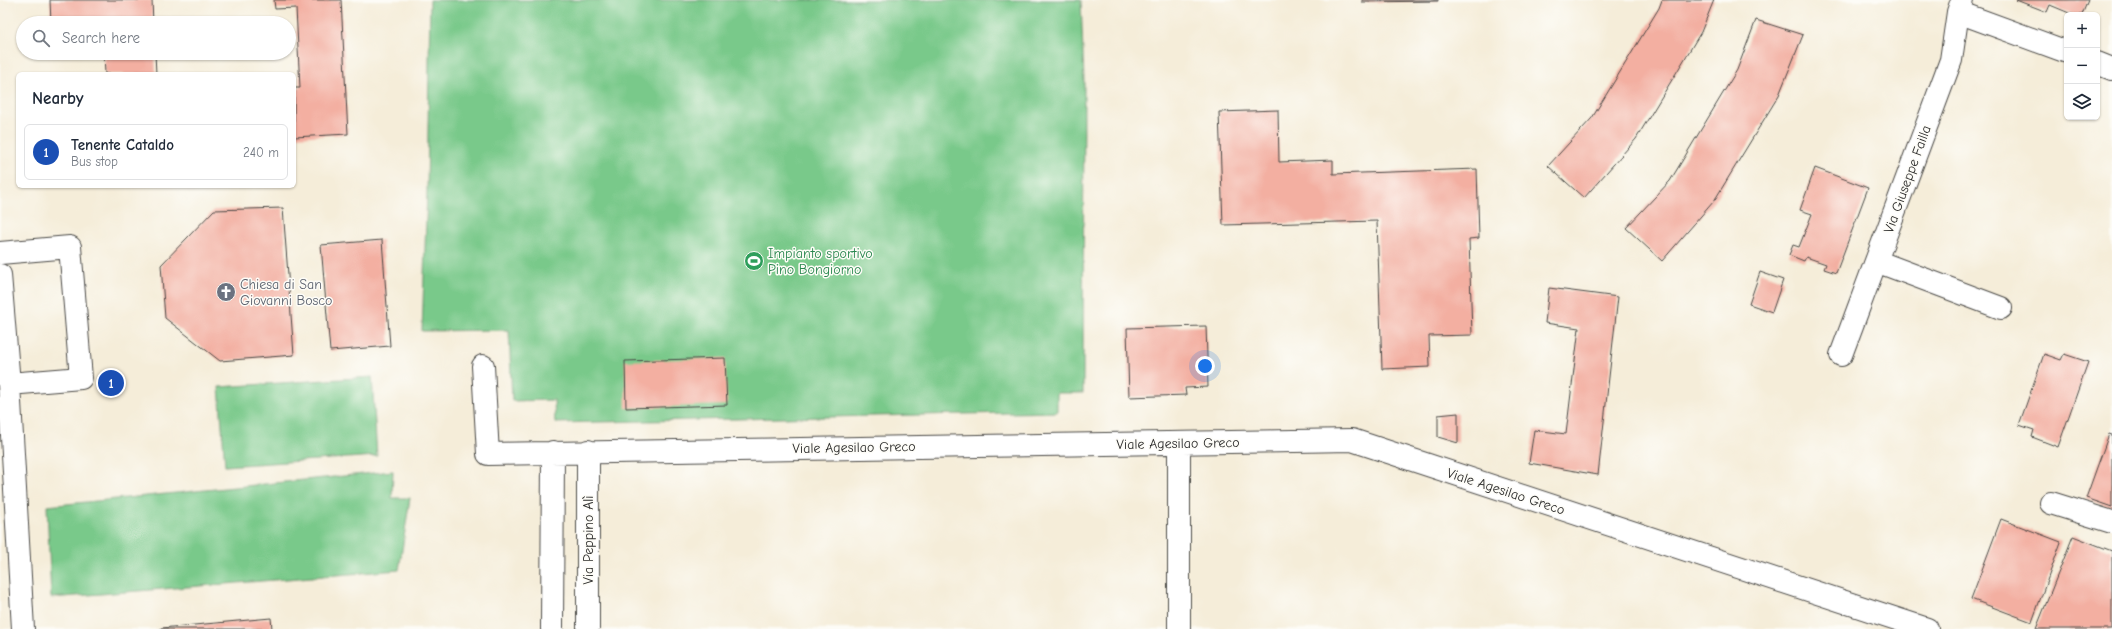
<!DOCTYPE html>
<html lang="en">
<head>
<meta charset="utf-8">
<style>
  body { margin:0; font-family:"Comic Neue",sans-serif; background:#f6f6f7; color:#1f2937 }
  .controls { position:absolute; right:12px; top:12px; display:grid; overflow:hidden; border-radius:6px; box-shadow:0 1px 3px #0004 }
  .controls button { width:36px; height:36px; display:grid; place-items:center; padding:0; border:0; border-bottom:1px solid #e0e1e3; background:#fff; color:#1f2937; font:20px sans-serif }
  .you { position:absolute; left:1205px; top:366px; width:14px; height:14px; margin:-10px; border:3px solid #fff; border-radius:50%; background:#1a73e8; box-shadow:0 0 0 6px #1a73e833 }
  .badge { display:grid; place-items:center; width:26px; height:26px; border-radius:50%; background:#d93025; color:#fff; font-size:13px; font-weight:700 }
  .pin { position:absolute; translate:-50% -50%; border:2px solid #fff; box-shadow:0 1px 4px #0006 }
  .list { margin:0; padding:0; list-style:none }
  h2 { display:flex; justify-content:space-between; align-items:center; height:52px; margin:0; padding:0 16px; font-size:17px }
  h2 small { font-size:13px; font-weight:400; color:#747a83 }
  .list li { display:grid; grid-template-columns:26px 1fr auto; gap:12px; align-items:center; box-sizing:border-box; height:56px; margin:0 8px 8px; padding:0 8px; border:1px solid #e0e1e3; border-radius:6px }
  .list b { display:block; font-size:15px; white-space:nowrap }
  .list p { margin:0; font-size:13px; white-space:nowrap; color:#747a83 }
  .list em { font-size:13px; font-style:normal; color:#747a83 }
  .icon { flex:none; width:22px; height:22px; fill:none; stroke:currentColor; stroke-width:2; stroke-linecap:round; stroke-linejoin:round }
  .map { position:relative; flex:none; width:2112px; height:629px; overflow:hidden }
  .search { position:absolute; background:#fff; box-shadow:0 1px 3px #0004; left:16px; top:16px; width:280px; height:44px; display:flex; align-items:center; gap:10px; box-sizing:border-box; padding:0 14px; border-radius:22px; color:#747a83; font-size:15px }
  .panel { position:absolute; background:#fff; box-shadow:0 1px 3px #0004; left:16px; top:72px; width:280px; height:116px; border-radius:6px }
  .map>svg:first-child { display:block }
  .green { fill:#79c98a; stroke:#527a5a }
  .building { fill:#f3afa1 }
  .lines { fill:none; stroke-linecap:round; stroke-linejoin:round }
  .minor-casing { stroke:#494845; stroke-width:24 }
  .minor { stroke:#fff; stroke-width:22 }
  .labels { text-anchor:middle; stroke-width:3; stroke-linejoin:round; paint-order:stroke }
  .street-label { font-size:14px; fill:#2b2b2b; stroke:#fdfcf7 }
  .leisure-label { font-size:14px; fill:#27864d; stroke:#fdfcf7; text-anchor:start }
  .worship-label { font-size:14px; fill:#5b616d; stroke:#fdfcf7; text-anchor:start }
</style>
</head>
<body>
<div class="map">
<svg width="2112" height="629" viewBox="0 0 2112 629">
  <rect width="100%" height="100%" fill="#fdfcf7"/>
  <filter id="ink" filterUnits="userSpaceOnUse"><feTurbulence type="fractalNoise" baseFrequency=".025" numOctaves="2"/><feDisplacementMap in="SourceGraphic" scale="8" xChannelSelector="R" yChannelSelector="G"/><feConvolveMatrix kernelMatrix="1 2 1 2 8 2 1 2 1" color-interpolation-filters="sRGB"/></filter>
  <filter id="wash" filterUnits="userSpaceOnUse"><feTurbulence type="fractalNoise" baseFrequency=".012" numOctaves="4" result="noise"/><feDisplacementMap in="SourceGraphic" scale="16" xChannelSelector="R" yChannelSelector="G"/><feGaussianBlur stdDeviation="0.9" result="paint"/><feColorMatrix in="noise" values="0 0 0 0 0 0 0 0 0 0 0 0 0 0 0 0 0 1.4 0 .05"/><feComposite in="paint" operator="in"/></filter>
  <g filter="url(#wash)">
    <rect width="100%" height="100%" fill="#f5edd9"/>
    <path class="green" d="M430 0H1081L1084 81 1083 393H1057V412L555 423 554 400 512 401 509 330 422 331 427 192Z
      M372 377 377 456 225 466 219 387Z
      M393 471 392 498H410L399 570 51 598 47 506Z"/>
    <g id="blocks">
      <path class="building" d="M50 0H152L153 23H51Z
        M274 0H341L348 134 294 137V88H300L296 8 275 9Z
        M1362 0H1438V1L1362 2Z
        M1662 0H1714L1701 32 1636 139 1584 198 1548 166 1592 118 1659 8Z
        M2016 0H2088L2082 15H2074L2050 5 2047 12Z
        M1756 20 1803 35 1779 95 1714 201 1662 261 1626 228 1670 181 1737 70Z
        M104 53H155L156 74H105Z
        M1278 110 1279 162 1333 160V174L1477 169 1479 238 1469 239 1472 335 1429 336 1430 367 1382 369 1377 221 1223 225 1219 112Z
        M1815 168 1868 188 1836 273 1824 269 1826 264 1806 257 1804 261 1789 255 1793 245 1799 247 1812 214 1800 210Z
        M283 208 294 355 220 361 165 318 161 265 214 210Z
        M382 240 390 346 330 351 321 245Z
        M1760 272 1783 280 1772 312 1749 304Z
        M1549 288 1618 297 1598 475 1529 463 1534 430 1566 434 1579 328 1545 323Z
        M1206 326 1208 387 1185 388 1186 395 1129 397 1127 328Z
        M2044 354 2061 360 2064 354 2088 362 2058 447 2032 437 2034 430 2019 425Z
        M725 358 727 405 626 408 625 361Z
        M1458 413V443L1438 437V415Z
        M2109 434 2112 435V507L2086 498Z
        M2001 519 2061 542 2032 622 1971 599Z
        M2073 536 2112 551V629H2036Z
        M271 618 272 629H161V628Z"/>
    </g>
  </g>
  <g filter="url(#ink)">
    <use href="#blocks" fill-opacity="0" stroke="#494845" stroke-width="1"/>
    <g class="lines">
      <defs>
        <path id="minor" d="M1958 12 2067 52
          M2097 63 2112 69
          M0 253 70 247 81 378 9 384
          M1876 261 2001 308
          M0 275 9 384 23 629
          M1841 355 1951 60 1958 12 1962 0
          M483 366 488 454 1352 440 1927 629
          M588 451V629
          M2051 503 2112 522
          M552 629 553 452
          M1179 629V443"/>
      </defs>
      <use href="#minor" class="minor-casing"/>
      <use href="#minor" class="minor"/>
    </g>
  </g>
  <defs>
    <symbol id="stadium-disc" viewBox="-11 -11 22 22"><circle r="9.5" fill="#2e9e5b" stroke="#fdfcf7"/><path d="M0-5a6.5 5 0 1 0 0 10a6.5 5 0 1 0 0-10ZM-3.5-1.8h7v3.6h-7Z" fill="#fff"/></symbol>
    <symbol id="church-disc" viewBox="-11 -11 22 22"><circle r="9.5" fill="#6b7280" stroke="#fdfcf7"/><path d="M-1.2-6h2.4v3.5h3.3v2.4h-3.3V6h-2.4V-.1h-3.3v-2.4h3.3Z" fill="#fff"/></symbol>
  </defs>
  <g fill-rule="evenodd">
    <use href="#stadium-disc" x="743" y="250" width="22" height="22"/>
    <use href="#church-disc" x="215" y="281" width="22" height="22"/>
  </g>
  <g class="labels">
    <g class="street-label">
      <text transform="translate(1907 179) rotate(-70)" y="5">Via Giuseppe Failla</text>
      <text transform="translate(1178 443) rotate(-1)" y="5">Viale Agesilao Greco</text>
      <text transform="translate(854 447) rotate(-1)" y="5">Viale Agesilao Greco</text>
      <text transform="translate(1506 491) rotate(18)" y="5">Viale Agesilao Greco</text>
      <text transform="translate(588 540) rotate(-90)" y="5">Via Peppino Alì</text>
    </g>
    <g class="leisure-label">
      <text x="768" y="258">Impianto sportivo<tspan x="768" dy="16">Pino Bongiorno</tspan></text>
    </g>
    <g class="worship-label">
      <text x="240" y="289">Chiesa di San<tspan x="240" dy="16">Giovanni Bosco</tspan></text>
    </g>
  </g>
</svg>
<div class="controls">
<button>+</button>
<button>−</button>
<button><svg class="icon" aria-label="layers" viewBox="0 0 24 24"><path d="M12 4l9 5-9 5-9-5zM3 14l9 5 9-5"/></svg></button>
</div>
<div class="you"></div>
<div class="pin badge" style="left:111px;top:383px;background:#1a4fb4">1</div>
<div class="search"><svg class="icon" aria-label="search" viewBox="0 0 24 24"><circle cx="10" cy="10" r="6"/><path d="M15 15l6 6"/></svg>Search here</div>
<section class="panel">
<h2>Nearby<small></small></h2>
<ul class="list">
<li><span class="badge" style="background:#1a4fb4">1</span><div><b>Tenente Cataldo</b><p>Bus stop</p></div><em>240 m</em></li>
</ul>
</section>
</div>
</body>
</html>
